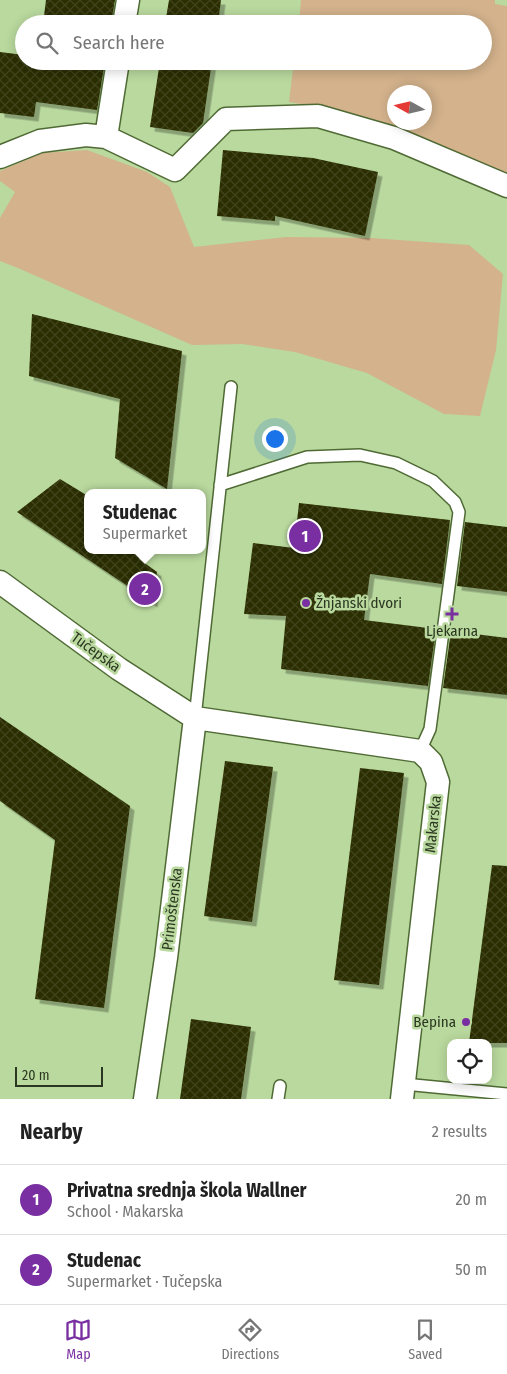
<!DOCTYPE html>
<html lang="en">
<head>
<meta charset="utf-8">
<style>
  body { margin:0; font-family:"Fira Sans Condensed",sans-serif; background:#f6f6f6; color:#222 }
  .controls { position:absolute; right:15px; bottom:15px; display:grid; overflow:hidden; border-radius:10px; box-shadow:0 2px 12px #0003 }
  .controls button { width:45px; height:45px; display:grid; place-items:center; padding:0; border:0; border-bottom:1px solid #e0e0e0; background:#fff; color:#222; font:25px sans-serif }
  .compass { position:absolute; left:387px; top:85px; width:45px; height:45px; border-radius:50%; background:#fff; box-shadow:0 2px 12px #0003; rotate:278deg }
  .scale { position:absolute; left:15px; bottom:12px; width:88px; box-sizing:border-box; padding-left:5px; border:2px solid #2b3720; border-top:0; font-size:14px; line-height:18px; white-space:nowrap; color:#2b3720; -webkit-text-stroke:4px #b9d99e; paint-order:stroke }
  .you { position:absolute; left:274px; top:438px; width:18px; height:18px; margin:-12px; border:4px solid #fff; border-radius:50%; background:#1a73e8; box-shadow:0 0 0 8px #1a73e833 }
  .badge { display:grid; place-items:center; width:32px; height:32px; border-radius:50%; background:#792fa1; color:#fff; font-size:16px; font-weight:700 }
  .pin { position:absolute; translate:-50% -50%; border:2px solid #fff; box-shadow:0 1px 5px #0006 }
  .popup { position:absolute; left:84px; top:489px; width:122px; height:65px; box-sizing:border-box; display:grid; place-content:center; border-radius:10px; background:#fff; filter:drop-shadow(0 1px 4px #0005); font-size:16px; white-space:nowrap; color:#767676 }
  .popup b { font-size:19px; color:#222 }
  .popup::after { content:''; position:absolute; left:50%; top:100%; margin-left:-10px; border:10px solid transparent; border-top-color:#fff }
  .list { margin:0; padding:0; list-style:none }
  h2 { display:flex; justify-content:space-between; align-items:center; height:65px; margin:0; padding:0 20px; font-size:21px }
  h2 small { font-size:16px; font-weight:400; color:#767676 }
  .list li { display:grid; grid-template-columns:32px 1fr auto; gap:15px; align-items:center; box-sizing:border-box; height:70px; padding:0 20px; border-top:1px solid #e0e0e0 }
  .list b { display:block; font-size:19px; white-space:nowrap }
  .list p { margin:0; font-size:16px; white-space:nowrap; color:#767676 }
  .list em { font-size:16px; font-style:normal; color:#767676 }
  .icon { flex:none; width:28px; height:28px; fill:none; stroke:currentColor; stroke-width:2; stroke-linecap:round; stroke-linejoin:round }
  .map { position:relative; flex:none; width:507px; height:1099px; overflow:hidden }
  .search { position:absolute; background:#fff; box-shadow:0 2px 12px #0003; left:15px; right:15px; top:15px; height:55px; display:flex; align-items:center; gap:12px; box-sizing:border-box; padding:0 18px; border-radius:28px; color:#767676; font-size:19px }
  .sheet { height:205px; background:#fff }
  nav { display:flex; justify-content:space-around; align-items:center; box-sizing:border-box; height:70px; border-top:1px solid #e0e0e0; background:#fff; font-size:14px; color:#767676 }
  nav a { display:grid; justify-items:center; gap:2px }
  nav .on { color:#792fa1 }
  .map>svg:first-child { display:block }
  .grass { fill:#d3b28c; fill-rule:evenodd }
  .building { fill:url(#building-cross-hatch); filter:url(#shadow) }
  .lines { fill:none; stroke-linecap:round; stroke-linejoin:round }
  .lane-casing { stroke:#4f6a34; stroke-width:14 }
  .street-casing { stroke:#4f6a34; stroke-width:25 }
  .lane { stroke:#fff; stroke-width:11 }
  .street { stroke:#fff; stroke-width:22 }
  .poi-dot { fill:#792fa1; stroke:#b9d99e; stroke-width:2 }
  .labels { text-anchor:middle; stroke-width:5; stroke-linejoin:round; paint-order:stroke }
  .poi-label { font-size:15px; fill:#2b3720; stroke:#b9d99e; text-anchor:start }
  .street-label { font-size:15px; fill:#2b3720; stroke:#b9d99e }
</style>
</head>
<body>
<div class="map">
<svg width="507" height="1099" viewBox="0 0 507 1099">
  <defs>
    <pattern id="building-cross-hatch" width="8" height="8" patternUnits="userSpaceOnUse" patternTransform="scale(1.25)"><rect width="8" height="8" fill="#2b2d00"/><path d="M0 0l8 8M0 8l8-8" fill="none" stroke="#41441c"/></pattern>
    <filter id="shadow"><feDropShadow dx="4.5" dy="4.5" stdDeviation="0" flood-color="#0004"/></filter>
  </defs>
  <rect width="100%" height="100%" fill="#b9d99e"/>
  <path class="grass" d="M301 0H495V4L507 6V175L414 135 346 112 289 102 294 61H483V24H299ZM394 92H424V122H394Z
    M87 150 147 172 170 187 194 247 286 237 371 238 469 245 503 274 496 350 480 416 444 414 367 373 295 352 242 344 192 345 18 268 0 261V218L15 192 0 181V171L42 153Z"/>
  <path class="building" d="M46 0H115L111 24H43Z
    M169 0H221L218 24H165Z
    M0 52 24 55V61H105L97 110 36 102 34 117 0 113Z
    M160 61H212L203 123 193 133 150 127Z
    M223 150 313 158 378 172 365 236 275 216V221L217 216Z
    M32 314 182 351 167 489 115 458 120 399 29 376Z
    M60 479 88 496V550H145L139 559 157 572 153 603 17 512Z
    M299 503 450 520 442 584 370 574 364 620 436 629 428 686 281 669 286 616 244 614 253 543 294 548Z
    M465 522 507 527V592L457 586Z
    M451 631 507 638V695L443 688Z
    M0 717 130 806 104 1008 35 999 55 840 0 801Z
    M225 761 273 767 252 922 204 916Z
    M360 768 404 773 379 985 334 980Z
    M492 865 507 866V1043H469Z
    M191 1019 251 1027 241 1099H180Z"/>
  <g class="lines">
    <defs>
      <path id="lane" d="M220 485 307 457 360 455 396 463 433 481 455 502 459 512 430 729 420 751
        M195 718 231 387
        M404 1084 507 1094
        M278 1099 280 1086"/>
      <path id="street" d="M124 24 128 0
        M106 137 118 61
        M0 157 40 141 86 135 106 137 175 170 226 119 318 116 394 138 507 186
        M0 582 119 669 195 718 420 751 431 762 438 782 402 1099
        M145 1099 166 958 195 718"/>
    </defs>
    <use href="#lane" class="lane-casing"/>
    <use href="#street" class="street-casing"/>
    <use href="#lane" class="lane"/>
    <use href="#street" class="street"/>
  </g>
  <g class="poi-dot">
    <circle cx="306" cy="603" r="5"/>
    <path d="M449.5 606.5h5v5h5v5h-5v5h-5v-5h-5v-5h5z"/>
    <circle cx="466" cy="1022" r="5"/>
  </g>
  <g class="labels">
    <g class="poi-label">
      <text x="316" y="608">Žnjanski dvori</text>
      <text x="452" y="636" text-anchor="middle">Ljekarna</text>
      <text x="456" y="1027" text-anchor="end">Bepina</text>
    </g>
    <g class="street-label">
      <text transform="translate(96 652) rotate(36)" y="5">Tučepska</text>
      <text transform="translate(433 824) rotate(-84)" y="5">Makarska</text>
      <text transform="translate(172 909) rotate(-83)" y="5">Primoštenska</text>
    </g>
  </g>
</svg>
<div class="controls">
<button><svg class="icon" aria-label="locate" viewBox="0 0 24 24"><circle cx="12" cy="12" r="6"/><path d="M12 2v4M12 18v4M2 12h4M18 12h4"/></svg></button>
</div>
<svg class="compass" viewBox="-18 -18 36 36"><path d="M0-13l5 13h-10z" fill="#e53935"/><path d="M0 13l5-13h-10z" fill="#767676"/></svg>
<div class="scale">20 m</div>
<div class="you"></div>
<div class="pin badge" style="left:305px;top:536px">1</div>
<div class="pin badge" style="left:145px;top:589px">2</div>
<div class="popup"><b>Studenac</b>Supermarket</div>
<div class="search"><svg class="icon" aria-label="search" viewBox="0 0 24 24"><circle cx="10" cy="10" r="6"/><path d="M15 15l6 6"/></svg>Search here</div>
</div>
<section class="sheet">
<h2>Nearby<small>2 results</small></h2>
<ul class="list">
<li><span class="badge">1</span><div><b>Privatna srednja škola Wallner</b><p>School · Makarska</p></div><em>20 m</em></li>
<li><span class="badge">2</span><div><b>Studenac</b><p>Supermarket · Tučepska</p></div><em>50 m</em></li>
</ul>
</section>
<nav>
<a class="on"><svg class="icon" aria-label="map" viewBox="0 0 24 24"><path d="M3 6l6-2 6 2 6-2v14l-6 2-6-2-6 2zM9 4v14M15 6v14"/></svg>Map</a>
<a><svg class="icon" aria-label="directions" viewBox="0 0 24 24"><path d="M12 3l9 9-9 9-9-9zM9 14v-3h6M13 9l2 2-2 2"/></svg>Directions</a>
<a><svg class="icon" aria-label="saved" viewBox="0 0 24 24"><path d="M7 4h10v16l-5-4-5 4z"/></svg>Saved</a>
</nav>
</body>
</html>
